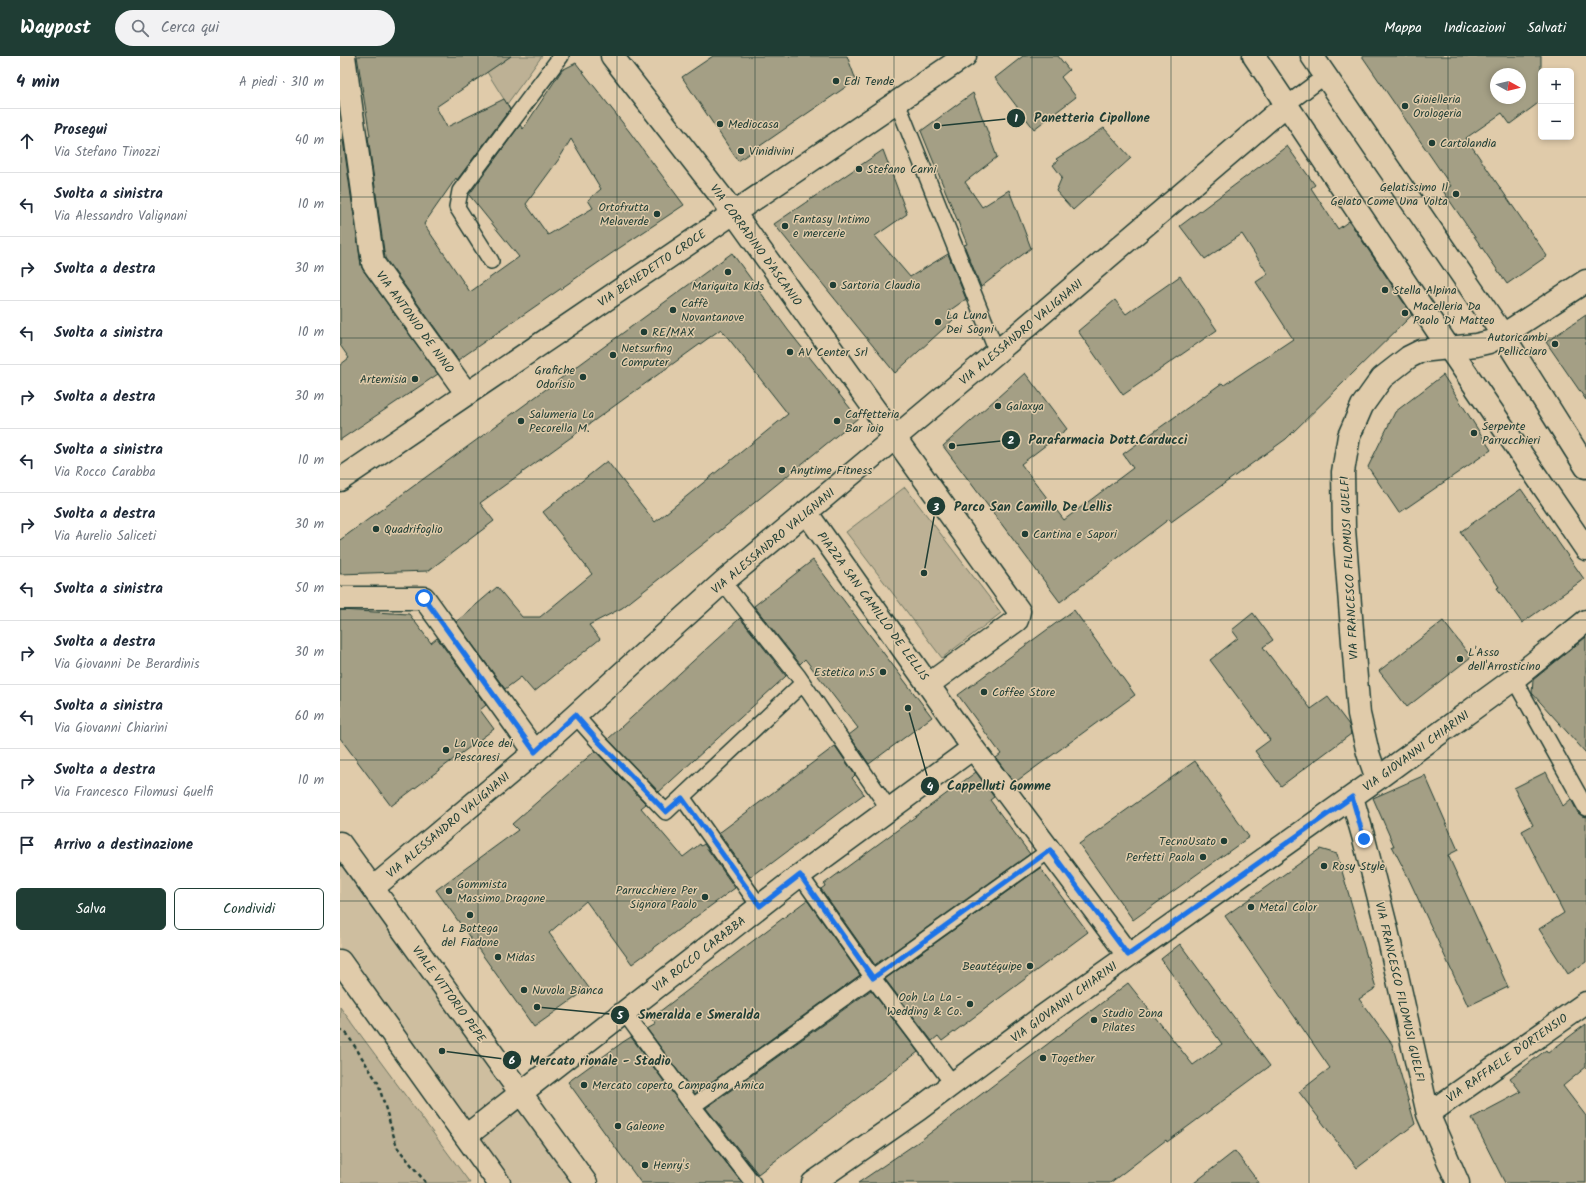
<!DOCTYPE html>
<html lang="it">
<head>
<meta charset="utf-8">
<style>
  body { margin:0; font-family:Kalam,sans-serif; background:#f2f2f3; color:#1f2937 }
  .controls { position:absolute; right:12px; top:12px; display:grid; overflow:hidden; border-radius:6px; box-shadow:0 2px 6px #0003 }
  .controls button { width:36px; height:36px; display:grid; place-items:center; padding:0; border:0; border-bottom:1px solid #e0e1e3; background:#fff; color:#1f2937; font:20px sans-serif }
  .compass { position:absolute; left:1150px; top:12px; width:36px; height:36px; border-radius:50%; background:#fff; box-shadow:0 2px 6px #0003; rotate:98deg }
  .stop { position:absolute; width:12px; height:12px; margin:-9px; border:3px solid #1a73e8; border-radius:50%; background:#fff }
  .stop.end { background:#1a73e8; border-color:#fff; box-shadow:0 1px 4px #0008 }
  .list { margin:0; padding:0; list-style:none }
  h2 { display:flex; justify-content:space-between; align-items:center; height:52px; margin:0; padding:0 16px; font-size:17px }
  h2 small { font-size:13px; font-weight:400; color:#747a83 }
  .list li { display:grid; grid-template-columns:26px 1fr auto; gap:12px; align-items:center; box-sizing:border-box; height:64px; padding:0 16px; border-top:1px solid #e0e1e3 }
  .list b { display:block; font-size:15px; white-space:nowrap }
  .list p { margin:0; font-size:13px; white-space:nowrap; color:#747a83 }
  .list em { font-size:13px; font-style:normal; color:#747a83 }
  .actions { display:flex; gap:8px; padding:12px 16px }
  .actions a { flex:1; padding:9px 0; border:1px solid #1f3d34; border-radius:6px; text-align:center; font-size:14px; color:#1f3d34 }
  .actions .main { background:#1f3d34; color:#fff }
  .icon { flex:none; width:22px; height:22px; fill:none; stroke:currentColor; stroke-width:2; stroke-linecap:round; stroke-linejoin:round }
  .map { position:relative; flex:none; width:1246px; height:1127px; overflow:hidden }
  header { display:flex; align-items:center; gap:24px; box-sizing:border-box; height:56px; padding:0 20px; background:#1f3d34; color:#fff }
  header strong { font-size:19px }
  nav { display:flex; gap:22px; margin-inline-start:auto; font-size:14px }
  .search { width:280px; height:36px; background:#f2f2f3; display:flex; align-items:center; gap:10px; box-sizing:border-box; padding:0 14px; border-radius:22px; color:#747a83; font-size:15px }
  main { display:flex }
  aside { flex:1; background:#fff }
  .map>svg:first-child { display:block }
  .built { fill:#cebe9f }
  .green { fill:#bdb195; stroke:#6e7764 }
  .building { fill:#a49f85; stroke:#1f3d34; fill-rule:evenodd }
  .lines { fill:none; stroke-linecap:round; stroke-linejoin:round }
  .service-casing { stroke:#1f3d34; stroke-width:18 }
  .minor-casing { stroke:#1f3d34; stroke-width:25 }
  .tertiary-casing { stroke:#1f3d34; stroke-width:25 }
  .path { stroke:#1f3d34; stroke-width:2.5; stroke-dasharray:4 3; stroke-linecap:butt }
  .service { stroke:#e0cbaa; stroke-width:15 }
  .minor { stroke:#e0cbaa; stroke-width:22 }
  .tertiary { stroke:#e0cbaa; stroke-width:22 }
  .route { stroke:#1a73e8; stroke-width:5 }
  .grid { fill:none; stroke:#1f3d34; stroke-width:1; stroke-opacity:0.55 }
  .poi-dot { fill:#1f3d34; stroke:#e0cbaa; stroke-width:1.5 }
  .labels { text-anchor:middle; stroke-width:3; stroke-linejoin:round; paint-order:stroke }
  .poi-label { font-size:12px; fill:#1f3d34; stroke:#e0cbaa; text-anchor:start }
  .street-label { font-size:12px; fill:#1f3d34; stroke:#e0cbaa }
  .leader { fill:none; stroke:#1f3d34; stroke-width:1.5 }
  .callout-dot { fill:#1f3d34; stroke:#e0cbaa; stroke-width:1.5 }
  .mark-label { font-size:12px; text-anchor:middle; font-weight:bold; fill:#fff }
  .callout-label { font-size:13px; text-anchor:middle; font-weight:bold; fill:#1f3d34; stroke:#e0cbaa; stroke-width:3; stroke-linejoin:round; paint-order:stroke }
</style>
</head>
<body>
<header>
<strong>Waypost</strong>
<div class="search"><svg class="icon" aria-label="search" viewBox="0 0 24 24"><circle cx="10" cy="10" r="6"/><path d="M15 15l6 6"/></svg>Cerca qui</div>
<nav><a>Mappa</a><a>Indicazioni</a><a>Salvati</a></nav>
</header>
<main>
<aside>
<h2>4 min<small>A piedi · 310 m</small></h2>
<ul class="list">
<li><svg class="icon" aria-label="ahead" viewBox="0 0 24 24"><path d="M12 20V5M6 11l6-6 6 6"/></svg><div><b>Prosegui</b><p>Via Stefano Tinozzi</p></div><em>40 m</em></li>
<li><svg class="icon" aria-label="left" viewBox="0 0 24 24"><path d="M17 20v-9H6M10 6l-5 5 5 5"/></svg><div><b>Svolta a sinistra</b><p>Via Alessandro Valignani</p></div><em>10 m</em></li>
<li><svg class="icon" aria-label="right" viewBox="0 0 24 24"><path d="M7 20v-9h11M14 6l5 5-5 5"/></svg><div><b>Svolta a destra</b></div><em>30 m</em></li>
<li><svg class="icon" aria-label="left" viewBox="0 0 24 24"><path d="M17 20v-9H6M10 6l-5 5 5 5"/></svg><div><b>Svolta a sinistra</b></div><em>10 m</em></li>
<li><svg class="icon" aria-label="right" viewBox="0 0 24 24"><path d="M7 20v-9h11M14 6l5 5-5 5"/></svg><div><b>Svolta a destra</b></div><em>30 m</em></li>
<li><svg class="icon" aria-label="left" viewBox="0 0 24 24"><path d="M17 20v-9H6M10 6l-5 5 5 5"/></svg><div><b>Svolta a sinistra</b><p>Via Rocco Carabba</p></div><em>10 m</em></li>
<li><svg class="icon" aria-label="right" viewBox="0 0 24 24"><path d="M7 20v-9h11M14 6l5 5-5 5"/></svg><div><b>Svolta a destra</b><p>Via Aurelio Saliceti</p></div><em>30 m</em></li>
<li><svg class="icon" aria-label="left" viewBox="0 0 24 24"><path d="M17 20v-9H6M10 6l-5 5 5 5"/></svg><div><b>Svolta a sinistra</b></div><em>50 m</em></li>
<li><svg class="icon" aria-label="right" viewBox="0 0 24 24"><path d="M7 20v-9h11M14 6l5 5-5 5"/></svg><div><b>Svolta a destra</b><p>Via Giovanni De Berardinis</p></div><em>30 m</em></li>
<li><svg class="icon" aria-label="left" viewBox="0 0 24 24"><path d="M17 20v-9H6M10 6l-5 5 5 5"/></svg><div><b>Svolta a sinistra</b><p>Via Giovanni Chiarini</p></div><em>60 m</em></li>
<li><svg class="icon" aria-label="right" viewBox="0 0 24 24"><path d="M7 20v-9h11M14 6l5 5-5 5"/></svg><div><b>Svolta a destra</b><p>Via Francesco Filomusi Guelfi</p></div><em>10 m</em></li>
<li><svg class="icon" aria-label="arrive" viewBox="0 0 24 24"><path d="M6 21V4h12l-3 4 3 4H6"/></svg><div><b>Arrivo a destinazione</b></div></li>
</ul>
<div class="actions"><a class="main">Salva</a><a>Condividi</a></div>
</aside>
<div class="map">
<svg width="1246" height="1127" viewBox="0 0 1246 1127">
  <rect width="100%" height="100%" fill="#e0cbaa"/>
  <filter id="ink" filterUnits="userSpaceOnUse"><feTurbulence type="fractalNoise" baseFrequency=".025" numOctaves="2"/><feDisplacementMap in="SourceGraphic" scale="8" xChannelSelector="R" yChannelSelector="G"/><feConvolveMatrix kernelMatrix="1 2 1 2 8 2 1 2 1" color-interpolation-filters="sRGB"/></filter>
  <g filter="url(#ink)">
    <path class="built" d="M0 784 245 1127H159L0 927Z"/>
    <path class="green" d="M171 0H202L167 48 147 16Z
      M565 431 661 557 602 602 506 476Z
      M0 951 130 1127H0Z"/>
    <path class="building" d="M17 0H171L96 51 107 71 164 43 170 53 117 124 116 122 84 168 130 236 179 201 129 139 180 69 183 73 222 14 236 7 289 75 344 149 278 193 118 304 45 202 28 81 30 80ZM231 83 261 133 248 144 253 152 208 179 186 148 219 103Z
      M373 0H507L516 24 398 105 342 21Z
      M683 0H718L729 14 721 21 736 41 694 73 655 22Z
      M1022 0H1201V45L1170 68 1162 57 1126 82 1207 200 1167 228 1103 135 1111 130ZM1156 18H1180V42H1156Z
      M633 37 657 101 625 126 642 151 669 134 691 192 641 231 624 189 627 188 581 75Z
      M764 72 791 102 733 154 716 135 722 121 713 109 718 105 716 103Z
      M3 84 21 209 23 214 98 318 0 384V309L9 302 0 289V85Z
      M947 90 975 129 971 132 998 173 1009 165 1072 259 946 383 831 466 829 463 720 546 603 390 685 317 727 373 681 408 724 464 793 412 783 398 882 327 884 329 953 283 916 226 928 218 902 178 865 203 840 170Z
      M543 94 567 158 535 180 570 221 608 198 626 243 609 255 613 264 555 317 434 168Z
      M392 197 448 274 518 362 370 483 282 552 249 569 260 583 194 636 181 621 165 633 116 566 157 531 182 561H200L252 518 203 456 267 405 315 466 448 358 381 273 140 447 154 465 88 515 0 518V484Z
      M840 220 877 274 783 339 738 275 775 244 786 258Z
      M1246 259V344L1206 286Z
      M1103 319 1151 394 1059 457 1028 411 1055 356Z
      M1181 433 1244 523 1182 567 1157 532 1159 531 1120 476Z
      M473 504 592 661 529 708 509 679 518 672 465 603 460 608 414 550Z
      M0 554 69 558 91 587 97 582 146 649 140 654 154 673 51 750 0 682Z
      M734 554 795 639 674 727 656 702 661 698 618 639Z
      M913 557 933 584 923 591 971 653 988 641 1009 669 1011 678 941 730 915 695 930 684 870 604 898 582 892 574Z
      M400 562 446 620 319 736 268 683Z
      M1103 565 1131 601 1067 651 1039 615Z
      M1246 581V697L1192 637 1193 624Z
      M495 690 515 719 512 722 524 738 424 813 422 812 410 821 379 777Z
      M255 695 306 748 301 752 343 801 360 788 361 790 364 788 395 832 292 908 246 845 209 877 249 932 194 971 96 834 178 774 172 768Z
      M855 705 909 781 793 864 739 788Z
      M636 716 654 741 650 744 690 798 535 909 481 833 485 830 484 828Z
      M1206 716 1223 750 1231 743 1238 757 1242 760 1246 761V906L1228 918 1199 873 1224 857 1182 775 1193 769 1174 732Z
      M1085 719 1118 794 1108 799 1168 931 1128 950 1067 819 1052 790H1054L1033 742Z
      M980 793 997 798 1036 932 1019 943 1052 988 1075 1068 1017 1112 959 1036 990 1012 885 860Z
      M700 812 748 876 602 985 598 980 592 985 545 923Z
      M467 844 520 919 355 1038 307 973 316 968 311 962Z
      M840 888 930 1010 827 1086 826 1084 770 1127H518L581 1084 788 927 853 1009 882 988 821 903Z
      M531 934 578 996 418 1118 366 1052Z
      M1246 968V1011L1223 1030 1246 1060V1127H1165L1132 1062 1181 1036 1170 1022 1206 994 1208 997Z
      M291 981 346 1055 402 1127H301L228 1026 283 986Z
      M895 1095 919 1127H854Z"/>
    <g class="lines">
      <defs>
        <path id="service" d="M557 46 657 296
          M946 49 985 20
          M151 205 117 151 120 135 221 0
          M383 526 458 620 549 753
          M1174 623 1246 752
          M235 659 257 684 326 756 463 627
          M342 741 420 851
          M460 819 533 922 613 1028
          M284 956 353 1050 413 1127
          M353 1050 710 794"/>
        <path id="minor" d="M4 0 33 207 127 338
          M272 0 394 157 679 555 677 564 589 628
          M914 0 1109 292 1246 493
          M972 0 1163 279 1246 411
          M0 424 625 0
          M466 456 633 692 788 899
          M0 542H84L195 696
          M1037 723 1028 697 1019 658 1013 586 1004 473 1003 416 1009 380 1022 350 1042 322 1069 301 1081 295 1136 289 1149 286 1163 279 1246 225
          M1012 741 1024 783 1046 870 1088 1058 1118 1127
          M33 832 195 696 383 526 657 296 946 49
          M1088 1058 1246 947
          M126 1080 460 819 633 692
          M473 1127 579 1053 702 961 1037 723 1174 623 1246 565"/>
        <path id="tertiary" d="M0 787 246 1127
          M0 905 159 1127"/>
      </defs>
      <use href="#service" class="service-casing"/>
      <use href="#minor" class="minor-casing"/>
      <use href="#tertiary" class="tertiary-casing"/>
      <path class="path" d="M0 973 7 978 38 1027 57 1091 86 1127"/>
      <use href="#service" class="service"/>
      <use href="#minor" class="minor"/>
      <use href="#tertiary" class="tertiary"/>
    </g>
  </g>
  <g class="lines" filter="url(#ink)">
    <path class="route" d="M84 542 195 696 235 659 257 684 326 756 342 742 420 850 460 819 533 922 710 794 788 899 1012 741 1024 783"/>
  </g>
  <path class="grid" d="M138 0V1127M277 0V1127M415 0V1127M554 0V1127M692 0V1127M831 0V1127M969 0V1127M1108 0V1127M0 141H1246M0 282H1246M0 423H1246M0 564H1246M0 704H1246M0 845H1246M0 986H1246"/>
  <g class="poi-dot">
    <circle cx="496" cy="25" r="4"/>
    <circle cx="1065" cy="50" r="4"/>
    <circle cx="380" cy="68" r="4"/>
    <circle cx="1092" cy="87" r="4"/>
    <circle cx="401" cy="95" r="4"/>
    <circle cx="519" cy="113" r="4"/>
    <circle cx="1116" cy="138" r="4"/>
    <circle cx="317" cy="158" r="4"/>
    <circle cx="445" cy="170" r="4"/>
    <circle cx="388" cy="216" r="4"/>
    <circle cx="493" cy="229" r="4"/>
    <circle cx="1045" cy="234" r="4"/>
    <circle cx="333" cy="254" r="4"/>
    <circle cx="1065" cy="257" r="4"/>
    <circle cx="598" cy="266" r="4"/>
    <circle cx="304" cy="276" r="4"/>
    <circle cx="1215" cy="288" r="4"/>
    <circle cx="450" cy="296" r="4"/>
    <circle cx="273" cy="299" r="4"/>
    <circle cx="243" cy="321" r="4"/>
    <circle cx="75" cy="323" r="4"/>
    <circle cx="658" cy="350" r="4"/>
    <circle cx="181" cy="365" r="4"/>
    <circle cx="497" cy="365" r="4"/>
    <circle cx="1134" cy="377" r="4"/>
    <circle cx="442" cy="414" r="4"/>
    <circle cx="36" cy="473" r="4"/>
    <circle cx="685" cy="478" r="4"/>
    <circle cx="1120" cy="603" r="4"/>
    <circle cx="543" cy="616" r="4"/>
    <circle cx="644" cy="636" r="4"/>
    <circle cx="106" cy="694" r="4"/>
    <circle cx="884" cy="785" r="4"/>
    <circle cx="863" cy="801" r="4"/>
    <circle cx="984" cy="810" r="4"/>
    <circle cx="109" cy="835" r="4"/>
    <circle cx="365" cy="841" r="4"/>
    <circle cx="911" cy="851" r="4"/>
    <circle cx="130" cy="859" r="4"/>
    <circle cx="158" cy="901" r="4"/>
    <circle cx="690" cy="910" r="4"/>
    <circle cx="184" cy="934" r="4"/>
    <circle cx="630" cy="948" r="4"/>
    <circle cx="754" cy="964" r="4"/>
    <circle cx="703" cy="1002" r="4"/>
    <circle cx="244" cy="1029" r="4"/>
    <circle cx="278" cy="1070" r="4"/>
    <circle cx="305" cy="1109" r="4"/>
  </g>
  <g class="labels">
    <g class="poi-label">
      <text x="504" y="29">Edi Tende</text>
      <text x="1073" y="47">Gioielleria<tspan x="1073" dy="14">Orologeria</tspan></text>
      <text x="388" y="72">Mediocasa</text>
      <text x="1100" y="91">Cartolandia</text>
      <text x="409" y="99">Vinidivini</text>
      <text x="527" y="117">Stefano Carni</text>
      <text x="1108" y="135" text-anchor="end">Gelatissimo Il<tspan x="1108" dy="14">Gelato Come Una Volta</tspan></text>
      <text x="309" y="155" text-anchor="end">Ortofrutta<tspan x="309" dy="14">Melaverde</tspan></text>
      <text x="453" y="167">Fantasy Intimo<tspan x="453" dy="14">e mercerie</tspan></text>
      <text x="501" y="233">Sartoria Claudia</text>
      <text x="388" y="234" text-anchor="middle">Mariquita Kids</text>
      <text x="1053" y="238">Stella Alpina</text>
      <text x="341" y="251">Caffè<tspan x="341" dy="14">Novantanove</tspan></text>
      <text x="1073" y="254">Macelleria Da<tspan x="1073" dy="14">Paolo Di Matteo</tspan></text>
      <text x="606" y="263">La Luna<tspan x="606" dy="14">Dei Sogni</tspan></text>
      <text x="312" y="280">RE/MAX</text>
      <text x="1207" y="285" text-anchor="end">Autoricambi<tspan x="1207" dy="14">Pellicciaro</tspan></text>
      <text x="281" y="296">Netsurfing<tspan x="281" dy="14">Computer</tspan></text>
      <text x="458" y="300">AV Center Srl</text>
      <text x="235" y="318" text-anchor="end">Grafiche<tspan x="235" dy="14">Odorisio</tspan></text>
      <text x="67" y="327" text-anchor="end">Artemisia</text>
      <text x="666" y="354">Galaxya</text>
      <text x="189" y="362">Salumeria La<tspan x="189" dy="14">Pecorella M.</tspan></text>
      <text x="505" y="362">Caffetteria<tspan x="505" dy="14">Bar ioio</tspan></text>
      <text x="1142" y="374">Serpente<tspan x="1142" dy="14">Parrucchieri</tspan></text>
      <text x="450" y="418">Anytime Fitness</text>
      <text x="44" y="477">Quadrifoglio</text>
      <text x="693" y="482">Cantina e Sapori</text>
      <text x="1128" y="600">L'Asso<tspan x="1128" dy="14">dell'Arrosticino</tspan></text>
      <text x="535" y="620" text-anchor="end">Estetica n.5</text>
      <text x="652" y="640">Coffee Store</text>
      <text x="114" y="691">La Voce dei<tspan x="114" dy="14">Pescaresi</tspan></text>
      <text x="876" y="789" text-anchor="end">TecnoUsato</text>
      <text x="855" y="805" text-anchor="end">Perfetti Paola</text>
      <text x="992" y="814">Rosy Style</text>
      <text x="117" y="832">Gommista<tspan x="117" dy="14">Massimo Dragone</tspan></text>
      <text x="357" y="838" text-anchor="end">Parrucchiere Per<tspan x="357" dy="14">Signora Paolo</tspan></text>
      <text x="919" y="855">Metal Color</text>
      <text x="130" y="876" text-anchor="middle">La Bottega<tspan x="130" dy="14">del Fiadone</tspan></text>
      <text x="166" y="905">Midas</text>
      <text x="682" y="914" text-anchor="end">Beautéquipe</text>
      <text x="192" y="938">Nuvola Bianca</text>
      <text x="622" y="945" text-anchor="end">Ooh La La -<tspan x="622" dy="14">Wedding &amp; Co.</tspan></text>
      <text x="762" y="961">Studio Zona<tspan x="762" dy="14">Pilates</tspan></text>
      <text x="711" y="1006">Together</text>
      <text x="252" y="1033">Mercato coperto Campagna Amica</text>
      <text x="286" y="1074">Galeone</text>
      <text x="313" y="1113">Henry's</text>
    </g>
    <g class="street-label">
      <text transform="translate(416 189) rotate(54)" y="4">VIA CORRADINO D'ASCANIO</text>
      <text transform="translate(312 212) rotate(-34)" y="4">VIA BENEDETTO CROCE</text>
      <text transform="translate(75 266) rotate(54)" y="4">VIA ANTONIO DE NINO</text>
      <text transform="translate(681 276) rotate(-40)" y="4">VIA ALESSANDRO VALIGNANI</text>
      <text transform="translate(433 485) rotate(-40)" y="4">VIA ALESSANDRO VALIGNANI</text>
      <text transform="translate(1009 512) rotate(-93)" y="4">VIA FRANCESCO FILOMUSI GUELFI</text>
      <text transform="translate(533 550) rotate(54)" y="4">PIAZZA SAN CAMILLO DE LELLIS</text>
      <text transform="translate(1076 695) rotate(-36)" y="4">VIA GIOVANNI CHIARINI</text>
      <text transform="translate(108 769) rotate(-40)" y="4">VIA ALESSANDRO VALIGNANI</text>
      <text transform="translate(359 898) rotate(-38)" y="4">VIA ROCCO CARABBA</text>
      <text transform="translate(1060 936) rotate(77)" y="4">VIA FRANCESCO FILOMUSI GUELFI</text>
      <text transform="translate(109 938) rotate(54)" y="4">VIALE VITTORIO PEPE</text>
      <text transform="translate(724 946) rotate(-36)" y="4">VIA GIOVANNI CHIARINI</text>
      <text transform="translate(1167 1002) rotate(-35)" y="4">VIA RAFFAELE D'ORTENSIO</text>
    </g>
  </g>
  <path class="leader" d="M597 70L676 62M612 390L671 384M584 517L596 450M568 652L590 730M197 951L280 959M102 995L172 1004"/>
  <g class="callout-dot">
    <circle cx="597" cy="70" r="4"/>
    <circle cx="612" cy="390" r="4"/>
    <circle cx="584" cy="517" r="4"/>
    <circle cx="568" cy="652" r="4"/>
    <circle cx="197" cy="951" r="4"/>
    <circle cx="102" cy="995" r="4"/>
    <circle cx="676" cy="62" r="10"/>
    <circle cx="671" cy="384" r="10"/>
    <circle cx="596" cy="450" r="10"/>
    <circle cx="590" cy="730" r="10"/>
    <circle cx="280" cy="959" r="10"/>
    <circle cx="172" cy="1004" r="10"/>
  </g>
  <g class="mark-label">
    <text x="676" y="66">1</text>
    <text x="671" y="388">2</text>
    <text x="596" y="455">3</text>
    <text x="590" y="734">4</text>
    <text x="280" y="963">5</text>
    <text x="172" y="1008">6</text>
  </g>
  <g class="callout-label">
    <text x="752" y="66">Panetteria Cipollone</text>
    <text x="768" y="388">Parafarmacia Dott.Carducci</text>
    <text x="693" y="455">Parco San Camillo De Lellis</text>
    <text x="659" y="734">Cappelluti Gomme</text>
    <text x="359" y="963">Smeralda e Smeralda</text>
    <text x="260" y="1009">Mercato rionale - Stadio</text>
  </g>
</svg>
<div class="controls">
<button>+</button>
<button>−</button>
</div>
<svg class="compass" viewBox="-18 -18 36 36"><path d="M0-13l5 13h-10z" fill="#e53935"/><path d="M0 13l5-13h-10z" fill="#747a83"/></svg>
<div class="stop" style="left:84px;top:542px"></div>
<div class="stop end" style="left:1024px;top:783px"></div>
</div>
</main>
</body>
</html>
